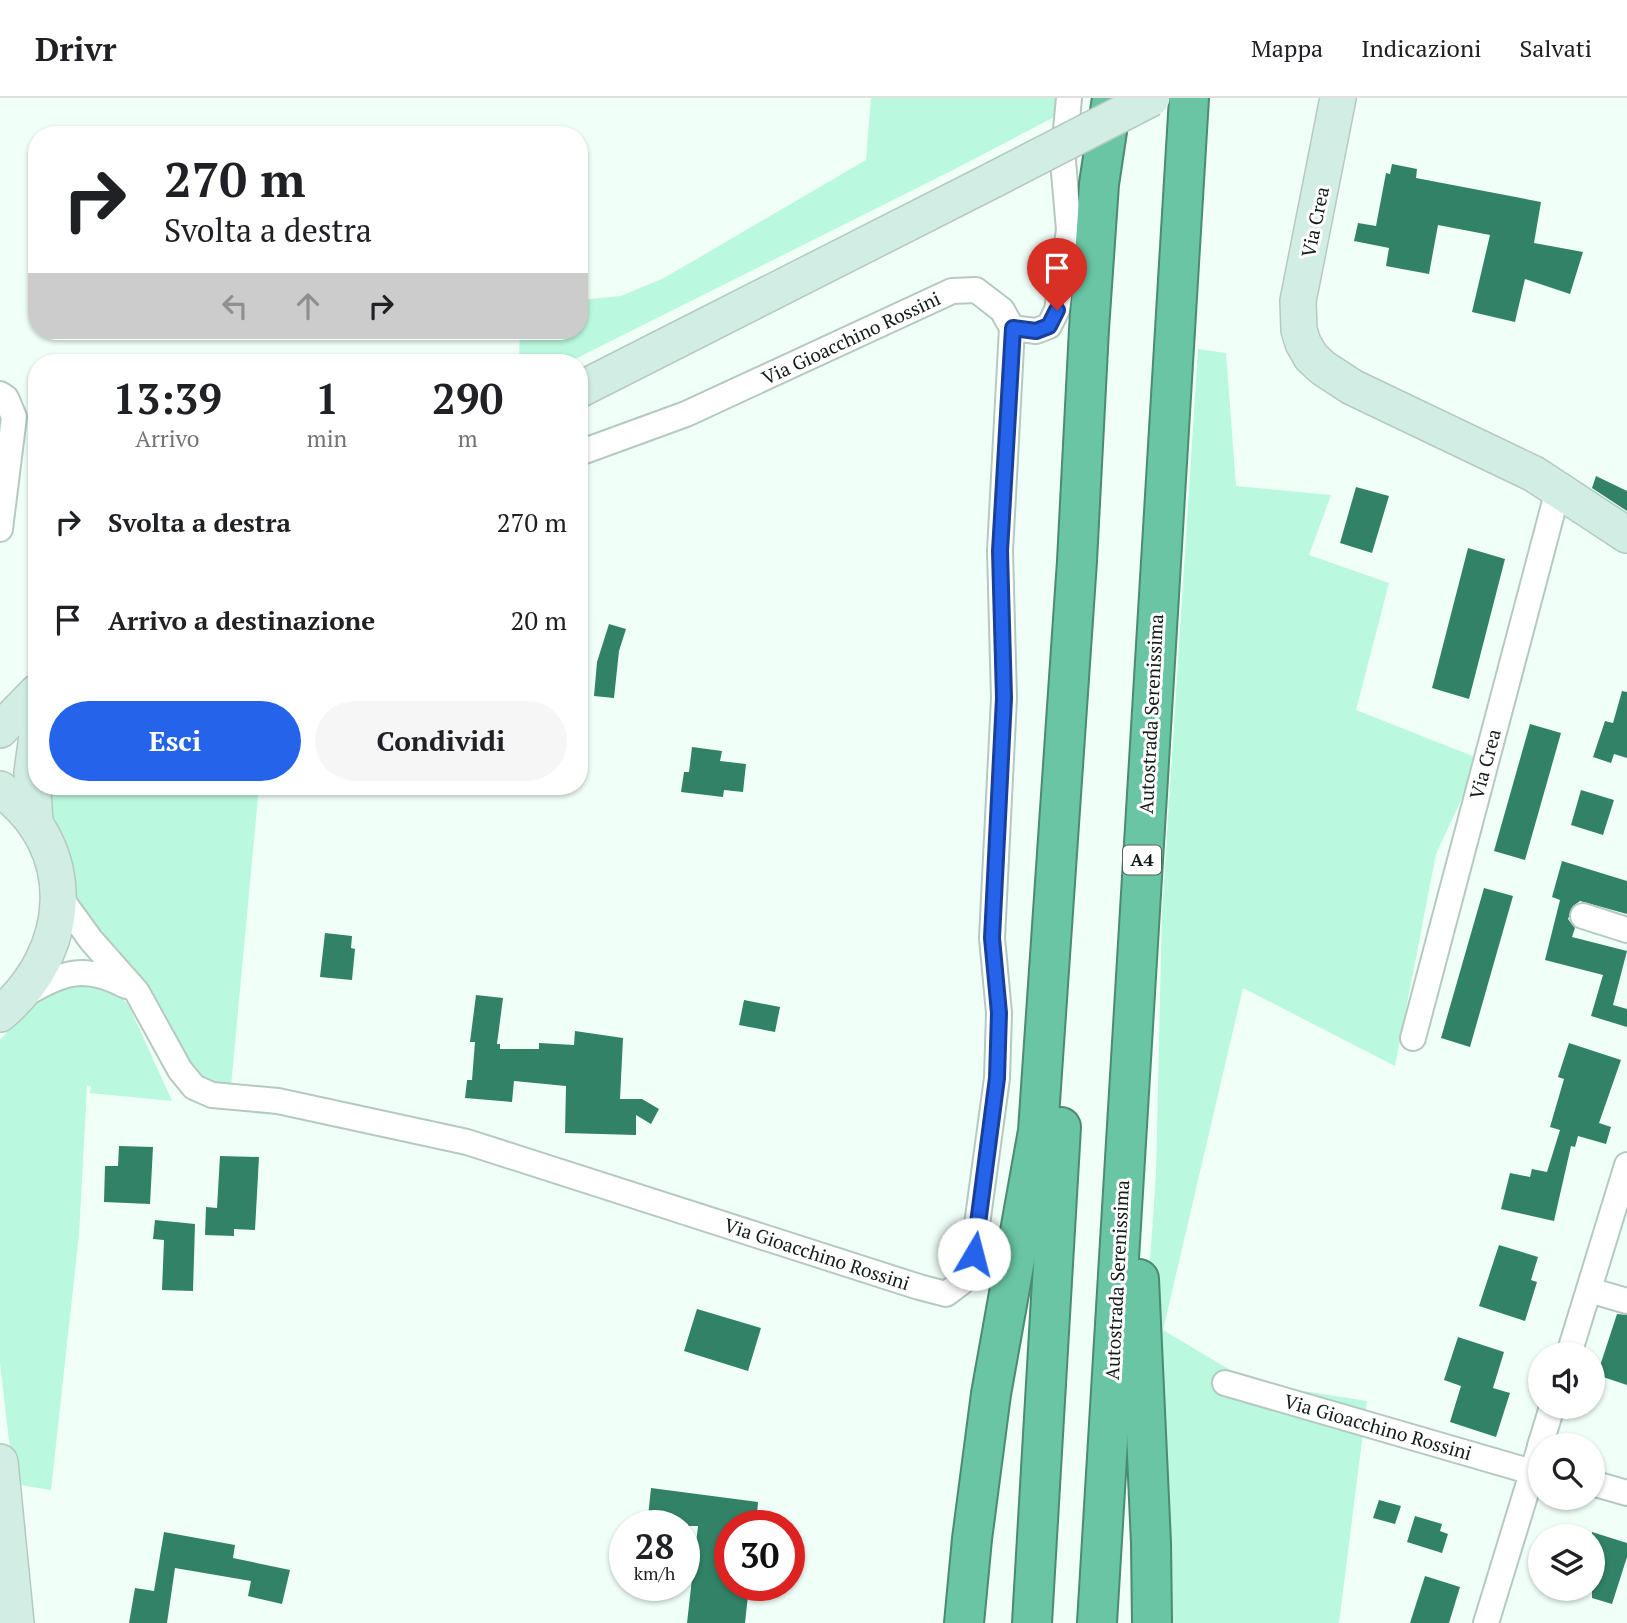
<!DOCTYPE html>
<html lang="it">
<style>
:root{--surface:#fff;--page:#f6f6f6;--text:#202124;--muted:#757577;--line:#e0e0e0;--accent:#2563eb}
body{margin:0;font-family:"PT Serif",serif;background:var(--page);color:var(--text);height:100vh;display:flex;flex-direction:column;font-size:26px;white-space:nowrap}
*{box-sizing:border-box;margin:0}
p{font-size:23px;color:var(--muted)}
.icon{flex:none;width:38px;height:38px;fill:none;stroke:currentColor;stroke-width:2;stroke-linecap:round;stroke-linejoin:round}
.map{position:relative;flex:1;overflow:hidden}
.details{position:absolute;left:28px;top:256px;width:560px;height:441px;display:flex;flex-direction:column;background:var(--surface);border-radius:28px;box-shadow:0 2px 5px #0004}
.details>*{flex:none}
.guide{position:absolute;left:28px;top:28px;width:560px;height:214px;border-radius:28px;box-shadow:0 2px 5px #0004;background:#fff;color:var(--text);overflow:hidden}
.tools{position:absolute;left:1528px;top:1244px;display:grid;gap:14px}
.tools a{display:grid;place-items:center;width:77px;height:77px;border-radius:50%;background:var(--surface);box-shadow:0 2px 5px #0004;font-size:35px}
.speed{position:absolute;left:609px;top:1412px;display:flex;gap:14px;font-size:35px;font-weight:700;text-align:center}
.speed>*{display:grid;place-content:center;width:91px;height:91px;border-radius:50%;background:var(--surface);box-shadow:0 2px 5px #0004;line-height:1}
.speed small{font-size:18px;font-weight:400}
.speed .limit{border:10px solid #d22;background:#fff;color:#111}
.pin{position:absolute;display:grid;place-items:center;width:60px;height:60px;color:#fff;margin:-72px -30px;border-radius:50% 50% 50% 0;rotate:-45deg;box-shadow:0 0 7px #0007}
.pin .icon{rotate:45deg}
.me{position:absolute;width:77px;margin:-38px;rotate:8deg;stroke-linejoin:round;filter:drop-shadow(0 0 5px #0008)}
.turn{display:flex;align-items:center;gap:24px;height:147px;padding:0 21px;font-size:32px}
.turn .icon{width:91px;height:91px;stroke-width:2.5}
.turn b{display:block;font-size:49px;line-height:60px}
.lanes{display:flex;align-items:center;height:66px;padding:0 21px;background:#0003;justify-content:center;gap:35px;direction:ltr}
.lanes .off{opacity:.35}
.eta{display:flex;justify-content:space-evenly;align-items:center;height:119px;text-align:center}
.eta b{font-size:42px;font-weight:700;line-height:49px}
.button{display:flex;gap:14px;margin-top:auto;padding:14px 21px}
.button a{flex:1;height:80px;border-radius:42px;background:var(--accent);color:#fff;font-size:28px;font-weight:700;line-height:80px;text-align:center}
.button a+a{background:var(--page);color:var(--text)}
ul{padding:0;list-style:none}
li{display:flex;align-items:center;gap:21px;height:98px;padding:0 21px}
li div{flex:1}
li b{display:block;font-size:26px}
li em{font-style:normal}
header{display:flex;align-items:center;gap:42px;box-sizing:border-box;height:98px;padding:0 35px;background:var(--surface);border-bottom:2px solid var(--line)}
header strong{font-size:33px}
nav{display:flex;gap:38px;margin-inline-start:auto;font-size:24px}
.map>svg:first-child{display:block}
.green{fill:#baf8df}
.building{fill:#318267}
.lines{fill:none;stroke-linecap:round;stroke-linejoin:round}
.street-casing{stroke:#b4cac0;stroke-width:28}
.secondary-casing{stroke:#b4cac0;stroke-width:38}
.highway-casing{stroke:#4b8a73;stroke-width:42}
.street{stroke:#fff;stroke-width:24}
.secondary{stroke:#d2eee4;stroke-width:35}
.highway{stroke:#69c5a4;stroke-width:38}
.secondary-bridge-casing{stroke:#b4cac0;stroke-width:38;stroke-linecap:butt}
.secondary-bridge{stroke:#d2eee4;stroke-width:35}
.route-casing{stroke:#184099;stroke-width:18}
.route{stroke:#2563eb;stroke-width:12}
.labels{text-anchor:middle;stroke-width:6;stroke-linejoin:round;paint-order:stroke}
.shield{fill:#fff;stroke:#5a605d;stroke-width:2}
.shield-label{font-size:18px;font-weight:bold;fill:#131c18}
.street-label{font-size:19px;fill:#131c18;stroke:#fff}
</style>
<header>
<strong>Drivr</strong>
<nav><a>Mappa</a><a>Indicazioni</a><a>Salvati</a></nav>
</header>
<div class="map">
<svg width="1627" height="1525" viewBox="0 0 1627 1525">
<rect width="100%" height="100%" fill="#f1fff9"/>
<!-- green -->
<g class="green">
<path d="M871,0H1080L1056,18L953,72L569,264H519L520,233H579V202L621,198L664,180L866,62Z"/>
<path d="M1198,251L1226,255L1236,388L1331,397L1309,457L1389,485L1356,612L1480,661L1436,756L1395,968L1243,890L1163,1232L1252,1285L1367,1303L1339,1525H1156L1150,1163L1156,1076L1162,814Z"/>
<path d="M43,688H259L231,988L207,985L193,971L76,816Z"/>
<path d="M64,882L116,893L129,908L172,1003L90,995L91,988H87L79,1136L51,1392L14,1386L0,1265V942L44,892Z"/>
</g>
<!-- building -->
<g class="building">
<path d="M1392,66L1417,71L1416,80L1541,104L1534,145L1583,154L1570,196L1525,181L1515,224L1472,214L1490,137L1438,127L1429,176L1386,168L1389,150L1354,143L1358,125L1376,128L1386,75L1390,76Z"/>
<path d="M1596,378L1627,393V413L1592,390Z"/>
<path d="M1356,389L1389,398L1372,455L1340,445Z"/>
<path d="M1468,450L1505,461L1469,601L1432,590Z"/>
<path d="M609,526L626,531L619,553L614,600L594,598L597,564Z"/>
<path d="M1622,593L1627,594V660L1614,656L1611,665L1593,659L1605,623L1613,625Z"/>
<path d="M1530,626L1561,635L1525,762L1494,753Z"/>
<path d="M692,649L722,653L720,663L746,666L743,694L724,692L723,699L681,694L684,674H689Z"/>
<path d="M1581,692L1614,702L1603,737L1571,727Z"/>
<path d="M1562,763L1627,783V816L1580,803L1573,808L1568,821L1575,830L1572,839L1627,853L1613,907L1627,911V929L1591,918L1603,877L1545,862L1560,802L1552,799Z"/>
<path d="M1484,790L1513,798L1470,949L1441,940Z"/>
<path d="M325,835L352,838L351,850L355,851L352,882L320,879Z"/>
<path d="M476,897L503,900L497,946H500V951H539V945L574,947L575,933L623,940L620,1001H642L659,1011L651,1026L636,1017V1037L565,1035L566,988L514,983L512,1004L465,1000L467,982H472L475,944H470Z"/>
<path d="M744,902L780,909L775,934L739,927Z"/>
<path d="M1569,945L1621,962L1599,1025L1611,1029L1606,1046L1578,1038L1575,1049L1571,1048L1554,1123L1501,1111L1510,1075L1530,1079L1532,1071L1547,1074L1560,1032L1550,1029L1564,981L1558,979Z"/>
<path d="M119,1048L153,1049L150,1106L104,1104L105,1068H118Z"/>
<path d="M220,1058L259,1059L255,1132L234,1131V1138L205,1137L206,1109L217,1110Z"/>
<path d="M155,1122L195,1126L193,1193L162,1192L164,1142L153,1141Z"/>
<path d="M1499,1147L1538,1159L1531,1182L1537,1184L1525,1223L1479,1208Z"/>
<path d="M697,1211L761,1230L748,1273L684,1253Z"/>
<path d="M1617,1216L1627,1217V1287L1597,1277Z"/>
<path d="M1458,1239L1504,1254L1493,1290L1510,1295L1496,1339L1450,1324L1461,1288L1444,1282Z"/>
<path d="M651,1390L758,1404L756,1428H730V1488H749L745,1525H687L698,1428H647Z"/>
<path d="M1379,1402L1401,1408L1395,1426L1373,1420Z"/>
<path d="M1415,1418L1442,1426L1440,1433L1448,1436L1442,1455L1407,1444Z"/>
<path d="M164,1434L235,1447L233,1460L290,1472L282,1506L248,1498L251,1483L175,1470L167,1525H129L135,1490L154,1493Z"/>
<path d="M1592,1434L1627,1445V1459L1612,1506L1592,1500Z"/>
<path d="M1425,1478L1460,1489L1449,1525H1410Z"/>
</g>
<g class="lines">
<defs>
<g id="street">
<path d="M1012,230L1036,233L1049,228L1057,212L1069,132L1063,63L1069,0"/>
<path d="M0,296L6,300L14,319L0,431"/>
<path d="M59,798L91,842L137,894L180,972L194,989L212,997L278,1003L467,1044L919,1189L946,1196L962,1184L973,1156L997,980L999,915L992,840L1004,600L1000,453L1012,230L1002,212L976,192L952,193L686,316L579,355"/>
<path d="M1583,818L1627,832"/>
<path d="M24,897C62,874 85,866 126,888"/>
<path d="M1413,940L1558,392"/>
<path d="M1589,1192L1627,1203"/>
<path d="M1569,1256L1627,1067"/>
<path d="M1225,1285L1532,1374"/>
<path d="M1540,1348L1552,1309"/>
<path d="M1592,1385L1627,1395"/>
<path d="M1486,1525L1540,1349"/>
</g>
<g id="secondary">
<path d="M1338,0L1298,203L1299,232L1303,245L1311,259L1323,270L1352,289L1534,376L1627,437"/>
<path d="M579,292L995,81"/>
<path d="M0,632L37,594"/>
<path d="M0,691C82,750 73,855 0,916"/>
<path d="M35,725L32,674L37,638"/>
<path d="M0,1364L16,1525"/>
</g>
<g id="highway">
<path d="M1139,1181L1151,1445L1152,1525"/>
<path d="M964,1525L972,1441L991,1296L1038,1033L1077,463L1089,231L1099,86L1112,0"/>
<path d="M1032,1525L1061,1029"/>
<path d="M1097,1525L1189,0"/>
</g>
</defs>
<!-- street casing -->
<use href="#street" class="street-casing"/>
<!-- secondary casing -->
<use href="#secondary" class="secondary-casing"/>
<!-- highway casing -->
<use href="#highway" class="highway-casing"/>
<!-- street -->
<use href="#street" class="street"/>
<!-- secondary -->
<use href="#secondary" class="secondary"/>
<!-- highway -->
<use href="#highway" class="highway"/>
<defs>
<path id="secondary-bridge" d="M995,81L1152,0"/>
</defs>
<!-- secondary-bridge casing -->
<use href="#secondary-bridge" class="secondary-bridge-casing"/>
<!-- secondary-bridge -->
<use href="#secondary-bridge" class="secondary-bridge"/>
</g>
<g class="lines">
<defs>
<path id="route" d="M974,1156L997,980L999,915L992,840L1004,600L1000,453L1013,230L1036,233L1049,228L1057,212"/>
</defs>
<!-- route casing -->
<use href="#route" class="route-casing"/>
<!-- route -->
<use href="#route" class="route"/>
</g>
<g class="labels">
<!-- shield labels -->
<rect class="shield" x="1123" y="747.5" width="38" height="29" rx="5"/>
<g class="shield-label">
<text x="1142" y="768">A4</text>
</g>
<!-- street labels -->
<g class="street-label">
<text transform="translate(1315 124) rotate(-78)" y="7">Via Crea</text>
<text transform="translate(851 240) rotate(-25)" y="7">Via Gioacchino Rossini</text>
<text transform="translate(1151 616) rotate(-87)" y="7">Autostrada Serenissima</text>
<text transform="translate(1485 666) rotate(-75)" y="7">Via Crea</text>
<text transform="translate(817 1156) rotate(18)" y="7">Via Gioacchino Rossini</text>
<text transform="translate(1117 1182) rotate(-87)" y="7">Autostrada Serenissima</text>
<text transform="translate(1378 1329) rotate(16)" y="7">Via Gioacchino Rossini</text>
</g>
</g>
</svg>
<div class="tools">
<a><svg class="icon" aria-label="sound" viewBox="0 0 24 24"><path d="M4 9h4l5-4v14l-5-4H4zM17 9q2 3 0 6"/></svg></a>
<a><svg class="icon" aria-label="search" viewBox="0 0 24 24"><circle cx="10" cy="10" r="6"/><path d="M15 15l6 6"/></svg></a>
<a><svg class="icon" aria-label="layers" viewBox="0 0 24 24"><path d="M12 4l9 5-9 5-9-5zM3 14l9 5 9-5"/></svg></a>
</div>
<div class="speed"><div>28<small>km/h</small></div><div class="limit">30</div></div>
<div class="pin" style="left:1057px;top:212px;background:#d93025"><svg class="icon" aria-label="arrive" viewBox="0 0 24 24"><path d="M6 21V4h12l-3 4 3 4H6"/></svg></div>
<svg class="me" style="left:974px;top:1156px" viewBox="-20 -20 40 40"><circle r="19" fill="#fff"/><path d="M0-13L10 11 0 6-10 11z" fill="#2563eb"/></svg>
<div class="guide">
<div class="turn"><svg class="icon" aria-label="right" viewBox="0 0 24 24"><path d="M7 20v-9h11M14 6l5 5-5 5"/></svg><div><b>270 m</b>Svolta a destra</div></div>
<div class="lanes"><svg class="icon off" aria-label="left" viewBox="0 0 24 24"><path d="M17 20v-9H6M10 6l-5 5 5 5"/></svg><svg class="icon off" aria-label="ahead" viewBox="0 0 24 24"><path d="M12 20V5M6 11l6-6 6 6"/></svg><svg class="icon" aria-label="right" viewBox="0 0 24 24"><path d="M7 20v-9h11M14 6l5 5-5 5"/></svg></div>
</div>
<section class="details">
<div class="eta">
<div><b>13:39</b><p>Arrivo</p></div>
<div><b>1</b><p>min</p></div>
<div><b>290</b><p>m</p></div>
</div>
<ul>
<li><svg class="icon" aria-label="right" viewBox="0 0 24 24"><path d="M7 20v-9h11M14 6l5 5-5 5"/></svg><div><b>Svolta a destra</b></div><em>270 m</em></li>
<li><svg class="icon" aria-label="arrive" viewBox="0 0 24 24"><path d="M6 21V4h12l-3 4 3 4H6"/></svg><div><b>Arrivo a destinazione</b></div><em>20 m</em></li>
</ul>
<div class="button"><a>Esci</a><a>Condividi</a></div>
</section>
</div>
